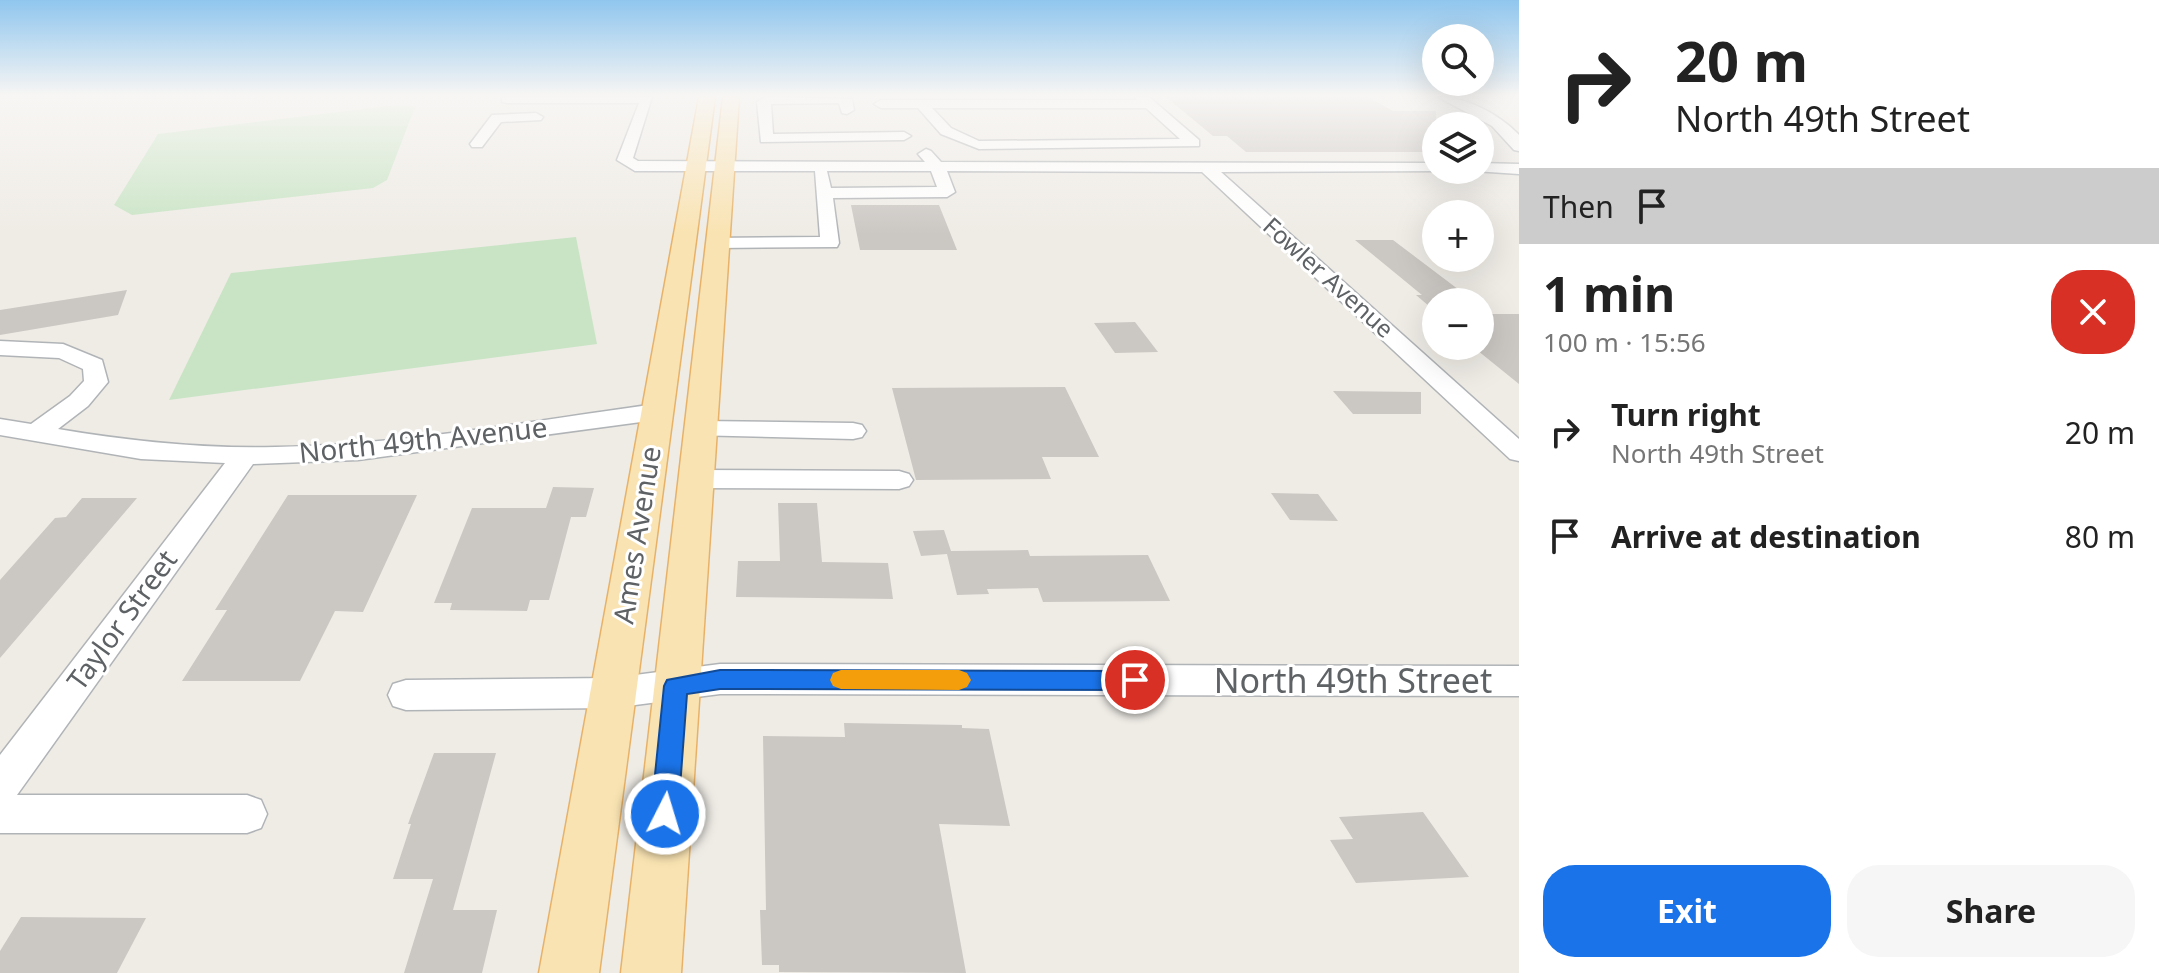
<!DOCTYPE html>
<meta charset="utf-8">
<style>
:root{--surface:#fff;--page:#f6f6f6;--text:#222;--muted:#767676;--accent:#1a73e8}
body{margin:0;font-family:"Noto Sans",sans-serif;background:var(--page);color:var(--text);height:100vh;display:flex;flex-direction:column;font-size:30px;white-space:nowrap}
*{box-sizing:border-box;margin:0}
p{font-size:26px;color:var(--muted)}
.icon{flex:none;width:44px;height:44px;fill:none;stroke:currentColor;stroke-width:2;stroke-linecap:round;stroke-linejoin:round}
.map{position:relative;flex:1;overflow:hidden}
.side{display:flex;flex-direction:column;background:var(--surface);width:640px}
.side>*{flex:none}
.hud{background:#fff;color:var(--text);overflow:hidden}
.fabs{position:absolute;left:1422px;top:24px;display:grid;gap:16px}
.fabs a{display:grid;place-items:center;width:72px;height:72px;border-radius:50%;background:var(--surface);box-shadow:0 8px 32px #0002;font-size:40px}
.pin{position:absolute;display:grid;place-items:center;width:68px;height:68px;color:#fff;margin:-34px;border:4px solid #fff;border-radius:50%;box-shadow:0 2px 8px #0007}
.me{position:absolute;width:88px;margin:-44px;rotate:5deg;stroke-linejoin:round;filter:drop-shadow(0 0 6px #0008)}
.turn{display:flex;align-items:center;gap:28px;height:168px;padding:0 24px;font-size:36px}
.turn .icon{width:104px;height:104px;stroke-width:2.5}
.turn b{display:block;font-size:56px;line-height:68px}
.then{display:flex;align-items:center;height:76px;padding:0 24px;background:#0003;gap:16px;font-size:30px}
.round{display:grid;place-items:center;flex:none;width:84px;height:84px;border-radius:32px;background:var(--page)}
.headline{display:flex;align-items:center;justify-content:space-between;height:136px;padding:0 24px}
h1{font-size:48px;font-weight:700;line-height:60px}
.primary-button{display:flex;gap:16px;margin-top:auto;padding:16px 24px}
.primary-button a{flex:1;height:92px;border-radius:32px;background:var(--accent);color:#fff;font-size:32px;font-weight:700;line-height:92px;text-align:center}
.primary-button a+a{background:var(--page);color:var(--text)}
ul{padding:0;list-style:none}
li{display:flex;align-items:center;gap:24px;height:104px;padding:0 24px}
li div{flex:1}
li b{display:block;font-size:30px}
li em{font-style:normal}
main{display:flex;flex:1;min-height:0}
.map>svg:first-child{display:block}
.green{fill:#c9e4c5}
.building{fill:#cbc7c3}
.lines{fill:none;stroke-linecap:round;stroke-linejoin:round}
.minor-casing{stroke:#b1b4b7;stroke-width:3}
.major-casing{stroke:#e7b268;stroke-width:3}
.minor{fill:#fff;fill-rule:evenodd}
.major{fill:#f9e3b2;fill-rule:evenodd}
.route{fill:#1a73e8;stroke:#114b97;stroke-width:2}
.slow{fill:#f59e0b}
.labels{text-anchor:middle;stroke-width:6;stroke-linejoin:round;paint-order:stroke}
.far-street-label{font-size:24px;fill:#5e6265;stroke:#fff}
.street-label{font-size:28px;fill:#5e6265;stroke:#fff}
.near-street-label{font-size:34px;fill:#5e6265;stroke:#fff}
</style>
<main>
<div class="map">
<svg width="1519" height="973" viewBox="0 0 1519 973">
<rect width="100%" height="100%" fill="#efece6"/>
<!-- green -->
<g class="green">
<path d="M397,105L415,107L387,180L373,188L132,215L114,205L158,134Z"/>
<path d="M576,237L597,344L169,400L231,273Z"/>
</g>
<!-- building -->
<g class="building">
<path d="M1166,97H1368L1393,111H1436V152H1246L1227,136H1213Z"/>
<path d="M851,205H939L957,250H860Z"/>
<path d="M1355,240H1393L1475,302H1436V312L1416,295H1422Z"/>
<path d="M127,290L118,315L0,335V310Z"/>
<path d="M1480,306L1490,314H1519V384L1472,346H1480Z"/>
<path d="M1135,322L1158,352L1115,353L1094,323Z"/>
<path d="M1065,387L1099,457H1042L1051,479L916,480L892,388Z"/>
<path d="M1333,391L1421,392V414H1353Z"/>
<path d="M553,487L594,488L586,517H571L549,600H530L527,611L450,610L452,603H434L472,508H546Z"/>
<path d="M1271,493L1318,494L1338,521L1290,520Z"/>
<path d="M288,495H417L363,612L335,611L300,681H182L227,610H215Z"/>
<path d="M82,498H137L0,658V580L55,518L66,517Z"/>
<path d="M778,503H817L822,562L888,563L893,599L736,597L738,561H780Z"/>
<path d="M944,530L951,551L1028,550L1030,556L1148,555L1170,601L1043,602L1038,588L987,589L989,594L957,595L947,554L921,556L913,531Z"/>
<path d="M844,723L962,725V728L989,729L1010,826L939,824L966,973L779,972V965H762L760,910H766L763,736L845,737Z"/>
<path d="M434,753H496L453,910H497L482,973H404L433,879H393L411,824H408Z"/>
<path d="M1423,812L1469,877L1356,883L1330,840L1353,839L1339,817Z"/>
<path d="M21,917L146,918L117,973H0V951Z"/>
</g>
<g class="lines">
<defs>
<g id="minor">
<path d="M502,97H652L633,158L638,161L925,162L918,154L926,149L931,151L941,162L1436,163V170L1442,171L1221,172L1519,439V461L1510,459L1202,172L947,171L955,192L947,197L833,198L839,243L837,247L716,248L707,242L709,238L820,237L815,171H635L617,160L639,103H507L502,102ZM827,171H931L937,187L831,188Z"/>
<path d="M765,97L852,99L854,110L847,114L842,113L839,103L771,104L773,134L904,132L911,136L904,140L761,142L757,102Z"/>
<path d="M1135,97H1149L1199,140V146L979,149L941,134L918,108H881L874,104L881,100H1137ZM932,108H1146L1180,139L979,141L951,128Z"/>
<path d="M1438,97C1467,97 1499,114 1519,135V151L1514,150L1492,126Z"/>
<path d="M536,113L543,117L541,120L501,122L482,147H472L470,144L492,115Z"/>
<path d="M1480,163L1519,164V174L1474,171L1480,170Z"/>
<path d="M0,341L63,344L102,360L108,382L88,406L58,429C130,441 202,449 276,447C403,445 530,421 656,404L665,407L669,412L665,417L656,420L358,460L253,464L17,795H247L261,800L267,814L261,828L247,833H0V755L225,463L141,459L0,435V419L31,424L70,396L84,381L83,369L59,358L0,355Z"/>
<path d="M700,421L853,423L862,425L866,431L862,437L853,439L691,435L687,429L691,423Z"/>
<path d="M695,470L899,471L909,474L913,480L909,486L899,489L695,488L685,485L681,479L685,473Z"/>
<path d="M720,664L1519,666V696L720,694L612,708L406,710L393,706L388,695L393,684L406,680L612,678Z"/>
</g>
<g id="major">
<path d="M699,97H715L599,973H539Z"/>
<path d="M723,97H739L681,973H621Z"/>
</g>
</defs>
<!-- minor casing -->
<use href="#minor" class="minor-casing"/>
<!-- major casing -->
<use href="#major" class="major-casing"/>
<!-- minor -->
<use href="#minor" class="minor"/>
<!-- major -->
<use href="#major" class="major"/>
</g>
<!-- sky -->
<linearGradient id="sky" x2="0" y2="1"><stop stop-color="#90c6ee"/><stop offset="0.41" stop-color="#f8f6f4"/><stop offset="1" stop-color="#f8f6f4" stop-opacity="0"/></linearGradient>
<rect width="1519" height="234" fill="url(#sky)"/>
<!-- route -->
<path class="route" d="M720,670L1135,671L1143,674L1147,680L1143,687L1135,690L720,689L687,694L678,814L674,823L665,826L655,823L651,814L664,686L667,680Z"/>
<!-- slow -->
<path class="slow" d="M841,670H959L967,673L971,680L967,687L959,690L841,689L833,686L830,680L833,673Z"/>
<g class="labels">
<!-- far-street labels -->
<g class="far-street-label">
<text transform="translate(1328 278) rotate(42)" y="8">Fowler Avenue</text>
</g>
<!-- street labels -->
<g class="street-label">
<text transform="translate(423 440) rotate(-6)" y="10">North 49th Avenue</text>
<text transform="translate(637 535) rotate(-81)" y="10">Ames Avenue</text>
<text transform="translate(122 620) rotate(-54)" y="10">Taylor Street</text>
</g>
<!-- near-street labels -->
<g class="near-street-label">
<text x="1353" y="693">North 49th Street</text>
</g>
</g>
</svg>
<div class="fabs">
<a><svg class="icon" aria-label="search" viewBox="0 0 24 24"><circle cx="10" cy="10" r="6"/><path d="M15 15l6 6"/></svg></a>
<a><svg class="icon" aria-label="layers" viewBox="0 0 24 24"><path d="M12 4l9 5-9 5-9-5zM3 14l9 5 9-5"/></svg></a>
<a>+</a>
<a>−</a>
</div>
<div class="pin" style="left:1135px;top:680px;background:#d93025"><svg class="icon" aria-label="arrive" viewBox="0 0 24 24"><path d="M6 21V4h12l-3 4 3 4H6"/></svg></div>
<svg class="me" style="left:665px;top:814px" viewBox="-20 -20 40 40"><circle r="17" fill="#1a73e8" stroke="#fff" stroke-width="3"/><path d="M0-11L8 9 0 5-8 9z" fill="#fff"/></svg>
</div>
<section class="side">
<div class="hud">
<div class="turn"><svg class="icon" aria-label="right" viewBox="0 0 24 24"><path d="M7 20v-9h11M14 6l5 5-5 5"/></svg><div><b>20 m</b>North 49th Street</div></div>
<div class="then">Then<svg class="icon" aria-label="arrive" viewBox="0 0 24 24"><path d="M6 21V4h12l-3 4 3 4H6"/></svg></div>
</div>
<div class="headline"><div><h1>1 min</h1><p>100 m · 15:56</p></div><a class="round" style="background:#d93025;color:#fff"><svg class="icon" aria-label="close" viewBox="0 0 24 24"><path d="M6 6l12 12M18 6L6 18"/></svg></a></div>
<ul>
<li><svg class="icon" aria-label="right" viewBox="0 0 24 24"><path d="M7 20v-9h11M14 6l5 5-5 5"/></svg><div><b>Turn right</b><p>North 49th Street</p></div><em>20 m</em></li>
<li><svg class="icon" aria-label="arrive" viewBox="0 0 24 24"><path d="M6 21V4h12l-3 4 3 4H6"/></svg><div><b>Arrive at destination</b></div><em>80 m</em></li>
</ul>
<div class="primary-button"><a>Exit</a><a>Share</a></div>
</section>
</main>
